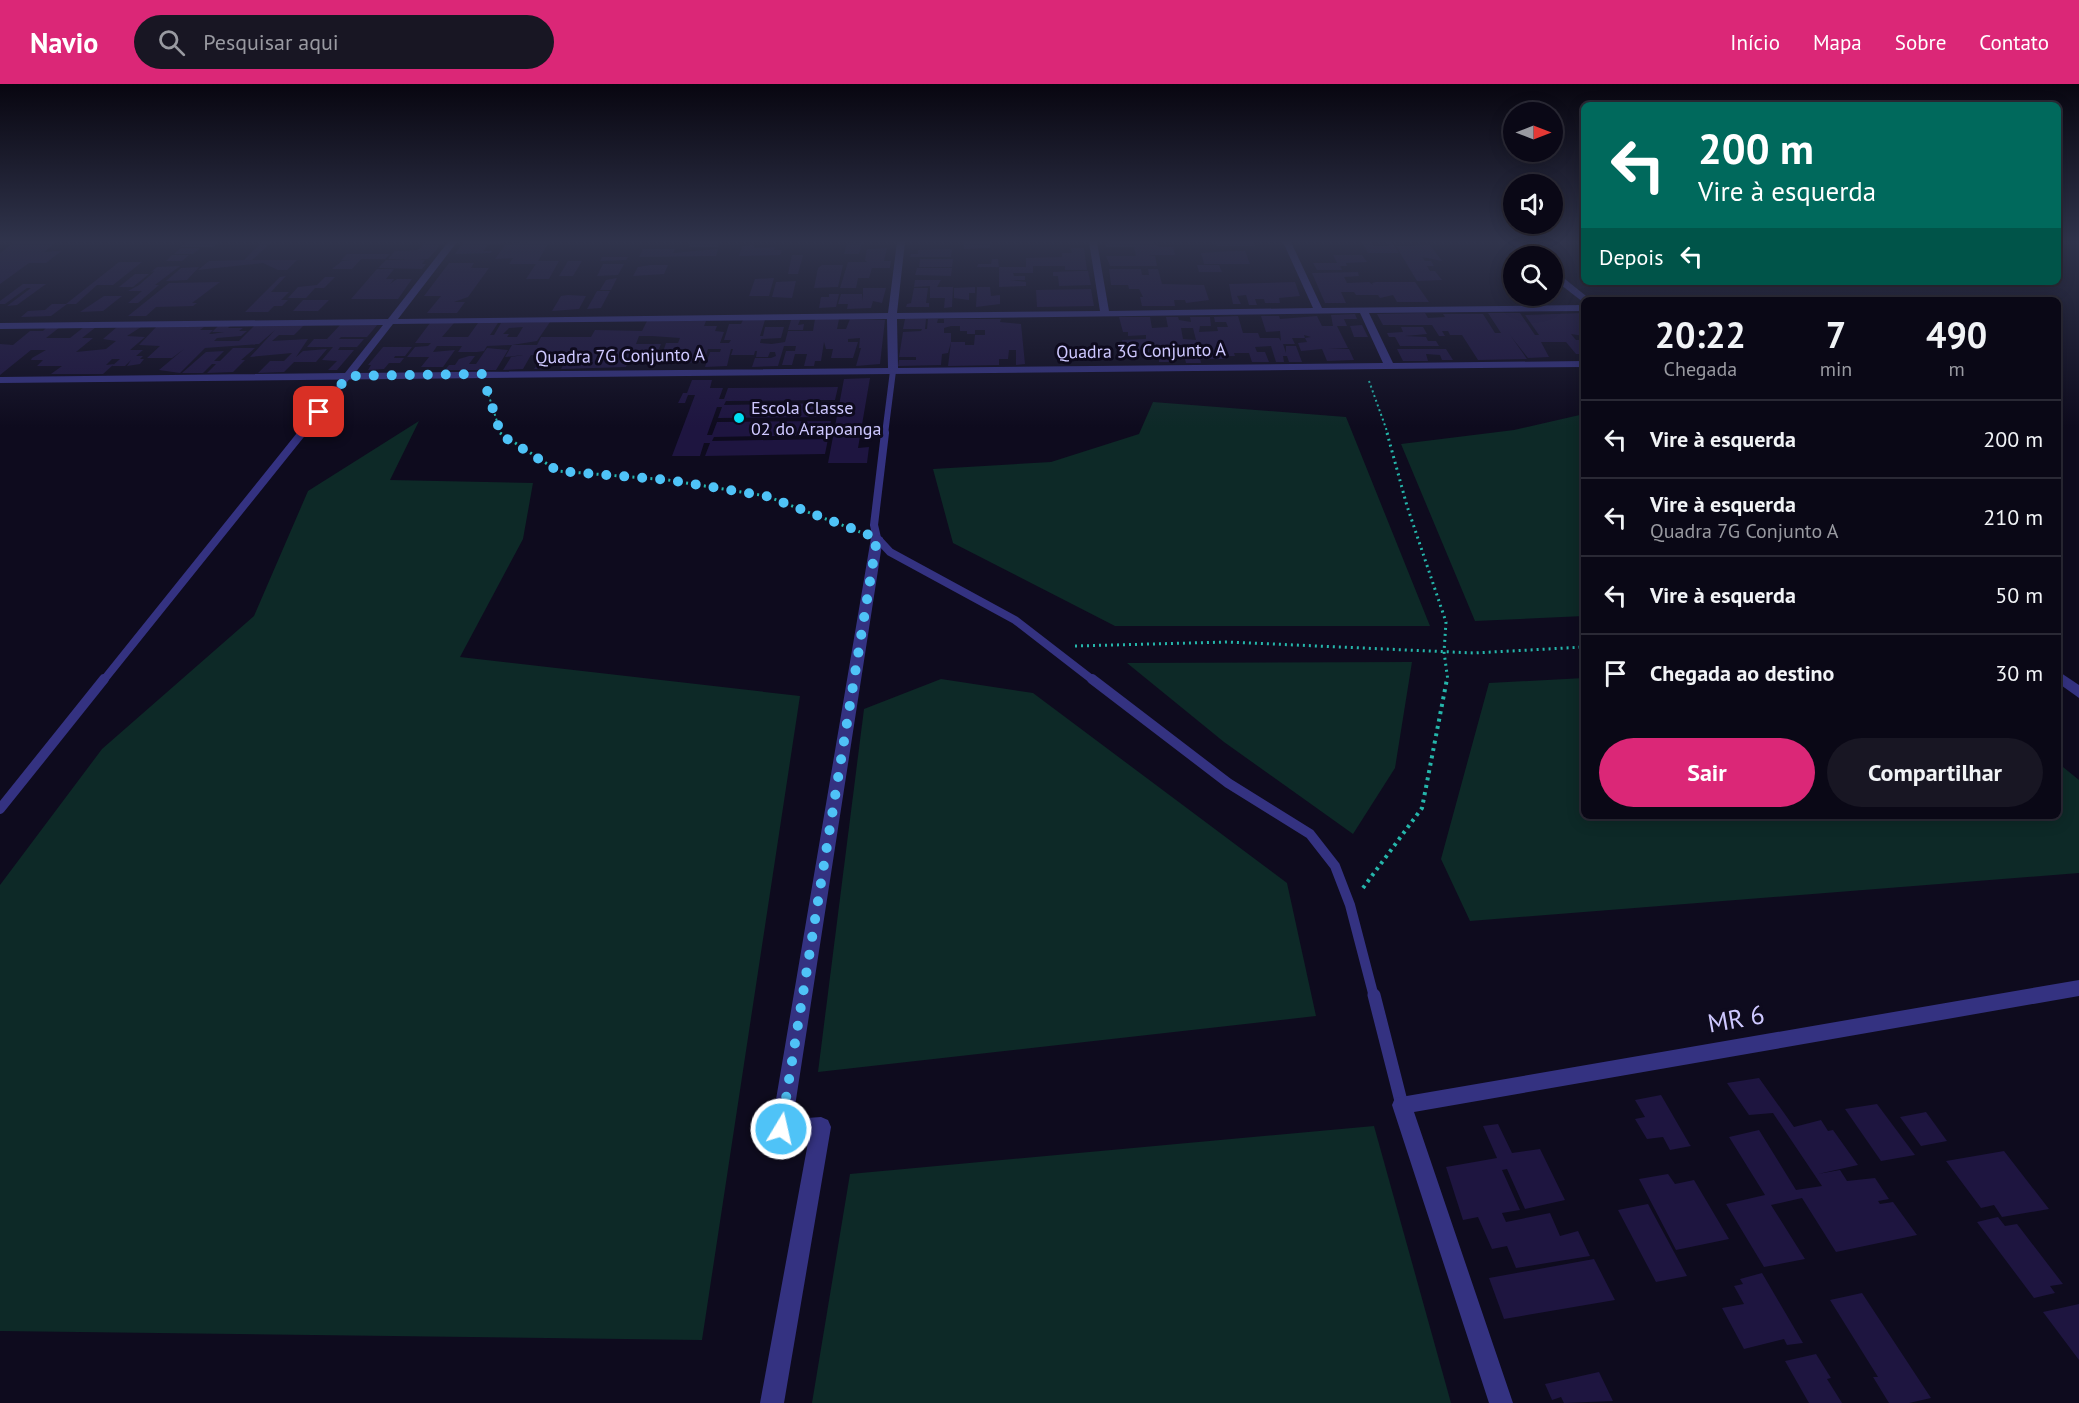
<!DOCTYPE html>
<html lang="pt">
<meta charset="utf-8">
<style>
:root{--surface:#0a0816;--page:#181623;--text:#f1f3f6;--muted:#999aa1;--line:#2a2935;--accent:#db2777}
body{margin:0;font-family:"PT Sans",sans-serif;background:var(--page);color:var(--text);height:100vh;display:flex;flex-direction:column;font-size:22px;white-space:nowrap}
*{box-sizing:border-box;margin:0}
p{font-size:20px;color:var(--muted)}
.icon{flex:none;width:33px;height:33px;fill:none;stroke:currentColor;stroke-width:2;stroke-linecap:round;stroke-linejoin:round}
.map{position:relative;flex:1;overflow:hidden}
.panel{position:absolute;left:1581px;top:213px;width:480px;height:522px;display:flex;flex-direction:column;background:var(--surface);border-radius:9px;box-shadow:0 3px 15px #0003,0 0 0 2px var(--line)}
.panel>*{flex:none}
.top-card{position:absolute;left:1581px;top:18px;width:480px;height:183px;border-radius:9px;box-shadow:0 3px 15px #0003,0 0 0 2px var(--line);background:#00695c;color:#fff;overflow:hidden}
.needle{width:39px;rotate:90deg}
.buttons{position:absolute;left:1503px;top:18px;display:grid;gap:12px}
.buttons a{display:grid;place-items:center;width:60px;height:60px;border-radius:50%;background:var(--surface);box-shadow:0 3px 15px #0003,0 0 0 2px var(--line);font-size:30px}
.pin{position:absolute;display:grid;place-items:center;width:51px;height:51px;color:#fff;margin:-26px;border-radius:12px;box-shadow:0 3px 9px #0006}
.me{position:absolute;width:66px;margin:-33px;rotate:9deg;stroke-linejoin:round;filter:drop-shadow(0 0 4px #0008)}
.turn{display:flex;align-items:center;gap:21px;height:126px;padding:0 18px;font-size:27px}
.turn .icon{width:78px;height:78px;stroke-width:2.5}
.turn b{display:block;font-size:42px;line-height:51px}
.then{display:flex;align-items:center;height:57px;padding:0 18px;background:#0003;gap:12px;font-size:22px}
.eta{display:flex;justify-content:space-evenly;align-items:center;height:102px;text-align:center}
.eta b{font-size:36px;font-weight:700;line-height:42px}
.primary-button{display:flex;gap:12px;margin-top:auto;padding:12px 18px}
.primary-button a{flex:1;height:69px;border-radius:36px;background:var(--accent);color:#fff;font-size:24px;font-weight:700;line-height:69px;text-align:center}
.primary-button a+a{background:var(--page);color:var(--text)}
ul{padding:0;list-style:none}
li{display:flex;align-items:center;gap:18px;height:78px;padding:0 18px;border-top:2px solid var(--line)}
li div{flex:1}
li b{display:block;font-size:22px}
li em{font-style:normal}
header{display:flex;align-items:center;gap:36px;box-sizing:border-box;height:84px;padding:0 30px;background:var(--accent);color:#fff}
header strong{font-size:28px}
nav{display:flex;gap:33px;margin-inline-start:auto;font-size:21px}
.search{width:420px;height:54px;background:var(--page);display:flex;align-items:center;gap:15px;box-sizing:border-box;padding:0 21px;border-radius:33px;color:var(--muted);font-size:22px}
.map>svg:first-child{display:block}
.green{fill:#0d2927}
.building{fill:#1e1540;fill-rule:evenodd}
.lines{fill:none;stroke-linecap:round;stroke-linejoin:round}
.path-far2{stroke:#25b6ab;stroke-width:2;stroke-dasharray:2 3;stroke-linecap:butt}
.path-far1{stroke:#25b6ab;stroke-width:3;stroke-dasharray:2 4;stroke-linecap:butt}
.path{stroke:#25b6ab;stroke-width:4;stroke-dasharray:3 4.5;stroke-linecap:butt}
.lane-far3{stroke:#343281;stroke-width:6}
.lane-far2{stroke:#343281;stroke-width:8}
.lane-far1{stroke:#343281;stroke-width:10}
.lane{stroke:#343281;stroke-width:13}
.street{fill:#343281;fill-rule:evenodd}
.route{stroke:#4fc3f7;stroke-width:10;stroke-dasharray:0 18}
.poi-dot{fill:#00def3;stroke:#0e0b1e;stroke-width:2}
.labels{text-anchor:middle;stroke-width:6;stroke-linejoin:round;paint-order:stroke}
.far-street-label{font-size:18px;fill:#cec8ff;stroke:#0e0b1e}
.far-poi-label{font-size:18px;fill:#cec8ff;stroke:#0e0b1e;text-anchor:start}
.near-street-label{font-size:26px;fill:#cec8ff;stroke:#0e0b1e}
</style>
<header>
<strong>Navio</strong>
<div class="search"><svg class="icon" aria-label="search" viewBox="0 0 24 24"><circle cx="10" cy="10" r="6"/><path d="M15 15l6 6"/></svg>Pesquisar aqui</div>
<nav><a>Início</a><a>Mapa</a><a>Sobre</a><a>Contato</a></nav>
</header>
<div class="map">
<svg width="2079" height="1319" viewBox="0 0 2079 1319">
<rect width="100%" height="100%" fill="#0e0b1e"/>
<!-- green -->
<g class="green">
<path d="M1153,318L1346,333L1430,542H1115L953,459L933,385L1051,378L1139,350Z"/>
<path d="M1584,330V532L1475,537L1401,360L1514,346Z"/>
<path d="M419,337L390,396L533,399L523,455L460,573L800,612L702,1256L0,1247V801L102,665L254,532L308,407Z"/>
<path d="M1412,578L1395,684L1353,750L1224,658L1127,579Z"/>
<path d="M1584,594V732H2058V679L2079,696V789L1470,837L1441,775L1489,599Z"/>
<path d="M941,595L1033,609L1287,799L1316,932L818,988L864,625Z"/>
<path d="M1374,1042L1451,1319H812L850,1090Z"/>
</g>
<!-- building -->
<g class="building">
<path d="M15,158H57L44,168L61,167L46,179H29L0,200V169Z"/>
<path d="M186,158H219L213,163H180Z"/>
<path d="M262,158H272L252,176H297L287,186H278L263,179L198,186L209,177L244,176Z"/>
<path d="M425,158H443L428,175L416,176H425L422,180H426L422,185L378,184L386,176H413L388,175L395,167L418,166Z"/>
<path d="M464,158H507L488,161L483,167H492L491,169L455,170Z"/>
<path d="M528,158H549L538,177H559L549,195H526L536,180H509L513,174L495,175L505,161Z"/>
<path d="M691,158H719L718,163H689Z"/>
<path d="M964,158H990V164L964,165Z"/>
<path d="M1113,158H1153L1160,163H1173L1175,171H1148L1155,172L1157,182H1110L1106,172H1136L1134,163H1106V160Z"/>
<path d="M1215,158H1253L1255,162H1216Z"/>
<path d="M1362,158H1371L1374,162H1389L1387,158H1392L1399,169H1368Z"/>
<path d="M847,159H862L859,170H844Z"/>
<path d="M754,161V164L775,163L774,166H782L780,171L739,172L742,162Z"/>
<path d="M1430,161L1442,177L1422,173L1425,177H1431L1434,182H1427L1430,187H1435L1442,196L1417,197L1396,162Z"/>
<path d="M181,164H200L193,170H174Z"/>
<path d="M887,164L884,177H891L890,184H872L869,194H858L856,204H840L848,178H867L865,176L867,165Z"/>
<path d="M1071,164H1084L1087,186H1065V182H1033V189H1013L1014,192H1025V196H1010L1026,198V202L999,203V183H1026V174L1062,173V169H1072Z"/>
<path d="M643,165H675L673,169L718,165L716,172L639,173Z"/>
<path d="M952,165L951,173H910L911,170H918V166Z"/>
<path d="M1233,167H1245L1250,180H1204L1201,169Z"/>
<path d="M347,170H390L385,175H361L352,185H332L342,177L351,176H341Z"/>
<path d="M172,171H189L182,177H166Z"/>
<path d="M792,171H803L798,190H788Z"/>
<path d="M1333,171H1362L1367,178L1346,179L1347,182H1340L1342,186H1317L1313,179H1337Z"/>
<path d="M602,173H628L626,176L600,177Z"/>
<path d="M920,175H953L952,183H919Z"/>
<path d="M992,175H998L999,183H977L978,180H991Z"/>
<path d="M568,177H582L573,192H559Z"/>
<path d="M119,178H142L113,201H97L76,220H66Z"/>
<path d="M449,179H474L471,184H489L468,213L454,218H465L457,229H427L441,212H424Z"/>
<path d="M603,180H624L618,191L597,192Z"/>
<path d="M650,181H668L664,190L633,192L638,183Z"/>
<path d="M822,181H843L838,203L814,204L818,184Z"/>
<path d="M1197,181H1219L1222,188H1199Z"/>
<path d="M180,182L155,201H159L138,219H128L142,207H128L139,201L155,187L151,188L157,183Z"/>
<path d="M199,183L187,196L166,197L181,184Z"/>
<path d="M917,184H952L951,192L915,191Z"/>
<path d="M377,185H394L386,195H394L390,200L397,195H412L398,215H351Z"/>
<path d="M1109,185H1141L1142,191H1149L1148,185H1158L1162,200L1204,201L1209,216L1186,219L1185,216H1174L1175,222H1142L1140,213H1143L1139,205H1129L1128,201H1111Z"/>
<path d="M1080,187H1088L1091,201L1059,202L1058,192H1053V188Z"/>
<path d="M1358,188L1359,192L1344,193L1347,199L1369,198L1373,201L1372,199L1376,198H1415L1429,218H1397L1393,211L1380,214L1378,211H1356L1354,208H1341L1346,219H1325L1312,189Z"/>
<path d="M135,190H149L133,203H119Z"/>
<path d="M286,192L271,208H289L281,216H288L282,222H274L268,228H245L280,193Z"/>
<path d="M325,193H335L324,204H315L306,214H288L298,203L317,201Z"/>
<path d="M617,194L611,206H600L606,196Z"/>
<path d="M774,194L769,212H749L755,195Z"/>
<path d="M915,196H941L937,203H953L952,223L944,224L945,214H930V202L914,203Z"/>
<path d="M796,197L792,214L772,213L776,198Z"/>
<path d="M220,198L192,219H197L193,222L156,223L146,232H128L169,199Z"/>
<path d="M1295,198L1300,212L1279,214L1280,219H1265L1264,215H1255L1257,221H1249L1246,211L1237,212L1241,220H1233L1229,200Z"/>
<path d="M23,200H46L17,221L7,222L31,204H27L5,220H0V217Z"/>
<path d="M975,203V209H969V216L954,214V204Z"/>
<path d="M977,203H990L991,212L1000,211V220L976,223Z"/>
<path d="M863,204H886L882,219L873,217L871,224L847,225L848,220H838L841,210H862L863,217Z"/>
<path d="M914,204H928L926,219H929V223H906L907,220L911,219Z"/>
<path d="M1091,205L1094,222L1037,223L1036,206Z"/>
<path d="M597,207H610L601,224L587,225Z"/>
<path d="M829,210H839L836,223L819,224L821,213H829Z"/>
<path d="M104,212H122L103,227L80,228Z"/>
<path d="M561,212L568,211L586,212L579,225L552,227Z"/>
<path d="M303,216H329L318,227H293Z"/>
<path d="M52,220H67L51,232L21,233L28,227L45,226Z"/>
<path d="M1425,229L1428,234L1445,233L1443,230H1483L1495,249H1501L1488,229H1520L1535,251H1539L1525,231L1584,229V252L1571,250L1576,256H1584V270H1576L1566,258H1541L1549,273L1528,274L1510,251L1527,275L1478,276L1462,251H1450L1448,247H1442L1445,252H1439L1432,241H1383L1377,230Z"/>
<path d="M1355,230L1357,235H1344L1347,242H1337L1348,264H1328L1349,265L1354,276L1327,277L1322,265L1301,267L1298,259L1307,258L1305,254L1311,253L1304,251L1305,254H1292L1295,260H1283L1286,269V262H1296L1302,278H1289L1287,272H1283L1284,278H1276L1271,262L1255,263L1257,268H1265L1269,278H1252L1249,269H1234L1235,272H1225L1226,275H1203L1196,256L1201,279H1186L1183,267H1174L1176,278H1159V274H1153L1151,263H1148L1149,268L1124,269L1122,256L1146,255V251L1128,252V248H1123L1119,233H1150L1152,244L1168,243L1166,233H1178L1179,236L1191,238L1190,233H1210L1211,242H1200L1199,248L1218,247L1217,243H1228L1226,238H1215L1214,233L1238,232L1243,249H1258L1260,254H1279L1281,257L1280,247L1266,248L1261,232H1279L1280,235L1317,232L1322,242H1333L1331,231ZM1181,244H1193L1196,256L1183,255Z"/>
<path d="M815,235H839L837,245H846L850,235L885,236L880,280L856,282L861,264H859L860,254L848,255V258H858L853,274H831L833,265H826L824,258L821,277H815L814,282H804L807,270H795L792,281H782L786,267H795L796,262H784L778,282L752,283L755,274H771L776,272L775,268H770L768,273H756L757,267H755L754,271H731L733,265H731L727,282L705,283L710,268H720L721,265H708L704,278L678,279L680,274H661L666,259H678L680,254L652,252H639L636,260H661L658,267L632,269L626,283L561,285L565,277H552L548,285H534L545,271H531L523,285L503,286L511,273L523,271L505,273L512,261L487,262L484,267L477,268H458L462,262H437L433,268L455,266L443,283H421L429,273H407L415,263L428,262L431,259H415L430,239H454L442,253H468L478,239H498L490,251H494L501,239L550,238L537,257L512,261H537L541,253H591L595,246L642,247L647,237H706L704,242H717L715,247L724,248L720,259H729L731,256H724L729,240H741L743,236H765L760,252H763L765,243H784L781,254L761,255L760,259L772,260L785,258L788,247H813ZM523,243L517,253H507L509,250H503L509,244Z"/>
<path d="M905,235H926L925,245H927L928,235H938L937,239H944V235H1001L1000,238L1021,240L1025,280L1016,281V266H1009L1008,275H999V281L948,282L951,258H965V261H974L975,251H985V246H975V250H967V247H960V242H951L944,244V249H951V258L948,269L942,270L941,281L898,282L899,276H916V273H899L903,248L921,247L922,245H903Z"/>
<path d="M791,236H800L798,241L804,240L803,246H788Z"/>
<path d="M305,240L294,251H279L272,257L308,255L296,273L303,267L327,265L316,278H294L284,288L258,289L270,277H284L292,269L250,273L275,246L259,260L205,264L180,289L159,286L184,265L172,274H147L160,262L139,261L157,242L204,243L200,246H213L209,250H212L224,248H212L219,241H231L228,244H243L239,247H247L241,252L217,254L214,257H239L255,241Z"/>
<path d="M341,240H378L367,253H341L339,255H364L357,263H340L338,266H354L337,286H328L337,277L322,276L333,263H307L314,255H327Z"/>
<path d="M1362,241L1368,253H1354L1350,242Z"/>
<path d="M47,243H60L46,254H70L84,243H96L82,254H93L76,268L106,265L116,257L103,255L117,243H141L127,252L145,253L130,266H143L136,272H143L140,275H144L140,280L127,282L131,276L125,282H112L120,275H112L106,281L114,280L103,290H51L62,282H37L43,276H31L32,274L46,266H31L0,291V260L13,261L30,247H43Z"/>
<path d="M1401,243H1423L1427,250L1405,252L1426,253L1428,257H1436L1439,262H1400L1395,253H1389L1387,249L1403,248Z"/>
<path d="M383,263H412L405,272H395L394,274H404L400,279H389L384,285L368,286L371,281H368Z"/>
<path d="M233,264H255L241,276H245L233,288L207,289L216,280H212L203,289H182L206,268L224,267L214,277H220Z"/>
<path d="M487,264L508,266L496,286H445L449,281H455L459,275L469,272H475L469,280H476Z"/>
<path d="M1397,265H1446L1453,276H1442L1440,271L1426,270L1428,277H1403Z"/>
<path d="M870,294L858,364L869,363L867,379H828L844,295Z"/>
<path d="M692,296H712L710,304H723L719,315H724L728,304L838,303L835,316L726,317L724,321L835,319L832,333L718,334L722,323H717L707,351H712L717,338L831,337L828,351L714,353L712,357L828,355L825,370L705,372L710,359H704L700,372H672L695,311H688L685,319H678L683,309H687Z"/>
<path d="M1759,994L1794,1043L1821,1036L1828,1047L1833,1046L1858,1081L1818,1090L1840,1086L1847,1097L1875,1094L1889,1115L1878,1117L1880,1120L1893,1118L1917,1151L1836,1168L1802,1114L1771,1121L1805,1175L1764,1183L1726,1120L1765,1111L1729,1053L1759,1046L1796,1106L1822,1102L1773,1029L1749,1031L1727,999Z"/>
<path d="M1661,1011L1690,1061L1691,1062L1670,1066L1663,1053L1647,1055L1635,1035L1645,1033L1635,1016Z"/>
<path d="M1877,1020L1915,1071L1881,1077L1845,1025Z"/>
<path d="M1926,1028L1947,1057L1921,1062L1900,1033Z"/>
<path d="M1498,1040L1512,1069L1540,1065L1565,1116L1525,1125L1507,1085L1502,1086L1520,1126L1502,1129L1506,1138L1550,1129L1560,1152L1578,1147L1590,1172L1516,1184L1507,1162L1492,1165L1478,1133L1463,1136L1446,1083L1497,1074L1483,1042Z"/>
<path d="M2004,1067L2049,1125L2002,1133L1994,1121L1981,1124L1946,1077Z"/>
<path d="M1668,1090L1675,1100L1694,1096L1729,1155L1676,1166L1639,1095Z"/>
<path d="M1648,1120L1687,1192L1656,1198L1618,1126Z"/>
<path d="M1998,1133L2005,1142L2017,1140L2063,1200L2050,1202L2055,1209L2034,1214L1977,1138Z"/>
<path d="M1594,1175L1615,1216L1504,1235L1489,1194Z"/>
<path d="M1762,1189L1803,1259L1787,1261L1784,1255L1744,1265L1722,1224L1744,1220L1734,1202L1743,1200L1740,1195Z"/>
<path d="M1862,1209L1931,1314L1909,1319H1889L1873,1293H1878L1830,1216Z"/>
<path d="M2079,1220V1276L2043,1228Z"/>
<path d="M1816,1270L1831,1294L1827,1295L1842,1319H1809L1785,1277Z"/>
<path d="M1599,1288L1613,1317L1564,1319L1561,1313L1552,1316L1545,1300Z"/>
</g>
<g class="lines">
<!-- path-far2 -->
<g class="path-far2">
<path d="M1369,297L1388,350"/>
<path d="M487,306L501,350"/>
</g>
<!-- path-far1 -->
<g class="path-far1">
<path d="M500,349L558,387L668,396L766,412L860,448"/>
<path d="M1387,349L1407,422L1446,538L1444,568L1448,597"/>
<path d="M1075,562L1228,558L1474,569L1584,563"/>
</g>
<!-- path -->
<path class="path" d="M1363,804L1422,724L1447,595"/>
<!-- lane-far3 -->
<g class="lane-far3">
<path d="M301,350L348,292"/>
<path d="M885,350L893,287"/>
</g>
<!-- lane-far2 -->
<g class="lane-far2">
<path d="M885,349L874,441L877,454L890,468L1015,536L1094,597"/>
<path d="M103,597L302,349"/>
</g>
<!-- lane-far1 -->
<g class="lane-far1">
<path d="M1092,595L1228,699L1310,750L1335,782L1350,821L1374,913"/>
<path d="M0,725L104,595"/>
</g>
<!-- lane -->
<path class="lane" d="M1374,911L1402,1021"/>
<!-- street -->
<g class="street">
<path d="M448,158H457L398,235L888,229L897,158H905L897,229L1100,227L1089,158H1097L1109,227L1313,224L1283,158H1291L1322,224L1584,221V227L1369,229L1393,279L1584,277V283L0,299V293L345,289L383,241L0,245V239L388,235ZM1360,229L1383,279L898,284L897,235ZM887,235L888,284L355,289L393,240Z"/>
<path d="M1510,158H1520L1535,172H1526Z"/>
<path d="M1552,186L1555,187L1591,216L1583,218L1552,194Z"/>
<path d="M877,450L883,454L793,1035L821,1033L828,1036L831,1043L784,1319H760L809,1053L781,1055L774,1052L771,1045L871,454Z"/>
<path d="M2058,587L2079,601V614L2058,599Z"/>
<path d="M2079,896V912L1414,1028L1513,1319H1489L1392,1021L1395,1014Z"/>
</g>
</g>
<!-- sky -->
<linearGradient id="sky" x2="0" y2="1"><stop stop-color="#080610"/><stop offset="0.46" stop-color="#30344c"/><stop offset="1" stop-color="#30344c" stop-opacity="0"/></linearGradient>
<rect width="2079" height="343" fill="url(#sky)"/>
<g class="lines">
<!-- route -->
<path class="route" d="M319,328L348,292L482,290L501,351L558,387L669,396L766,412L877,454L781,1045"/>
</g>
<!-- markers -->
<circle class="poi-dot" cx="739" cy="334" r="6"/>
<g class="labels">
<!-- far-street labels -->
<g class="far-street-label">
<text transform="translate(1141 267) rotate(-1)" y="6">Quadra 3G Conjunto A</text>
<text transform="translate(620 272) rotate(-1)" y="6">Quadra 7G Conjunto A</text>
</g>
<!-- far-poi labels -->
<g class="far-poi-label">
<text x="751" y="330">Escola Classe<tspan x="751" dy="21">02 do Arapoanga</tspan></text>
</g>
<!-- near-street labels -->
<g class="near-street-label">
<text transform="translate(1736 935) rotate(-10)" y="9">MR 6</text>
</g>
</g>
</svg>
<div class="buttons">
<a><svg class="needle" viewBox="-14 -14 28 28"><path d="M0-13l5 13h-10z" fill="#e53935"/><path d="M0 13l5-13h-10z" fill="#999aa1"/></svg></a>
<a><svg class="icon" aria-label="sound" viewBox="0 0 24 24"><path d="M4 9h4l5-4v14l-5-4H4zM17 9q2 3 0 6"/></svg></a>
<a><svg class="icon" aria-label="search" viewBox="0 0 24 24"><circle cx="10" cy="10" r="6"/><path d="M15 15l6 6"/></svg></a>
</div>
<div class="pin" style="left:319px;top:328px;background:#d93025"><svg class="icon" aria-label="arrive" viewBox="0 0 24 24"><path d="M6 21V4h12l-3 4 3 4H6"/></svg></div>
<svg class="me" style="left:781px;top:1045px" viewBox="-20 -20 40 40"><circle r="17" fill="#4fc3f7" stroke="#fff" stroke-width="3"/><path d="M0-11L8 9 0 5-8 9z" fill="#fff"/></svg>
<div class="top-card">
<div class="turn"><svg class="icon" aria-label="left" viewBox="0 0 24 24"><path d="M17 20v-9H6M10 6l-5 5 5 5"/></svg><div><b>200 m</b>Vire à esquerda</div></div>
<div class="then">Depois<svg class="icon" aria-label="left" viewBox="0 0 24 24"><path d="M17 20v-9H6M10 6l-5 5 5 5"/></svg></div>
</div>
<section class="panel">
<div class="eta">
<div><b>20:22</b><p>Chegada</p></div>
<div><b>7</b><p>min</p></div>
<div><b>490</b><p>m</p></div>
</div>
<ul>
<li><svg class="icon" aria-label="left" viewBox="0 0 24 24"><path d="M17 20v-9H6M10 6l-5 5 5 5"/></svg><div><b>Vire à esquerda</b></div><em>200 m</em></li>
<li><svg class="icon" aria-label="left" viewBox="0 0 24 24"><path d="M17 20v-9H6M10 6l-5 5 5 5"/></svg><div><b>Vire à esquerda</b><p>Quadra 7G Conjunto A</p></div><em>210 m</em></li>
<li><svg class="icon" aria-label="left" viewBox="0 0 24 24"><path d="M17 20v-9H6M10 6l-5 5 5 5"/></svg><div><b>Vire à esquerda</b></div><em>50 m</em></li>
<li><svg class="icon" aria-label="arrive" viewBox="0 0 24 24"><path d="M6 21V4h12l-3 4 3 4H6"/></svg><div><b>Chegada ao destino</b></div><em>30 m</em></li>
</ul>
<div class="primary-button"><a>Sair</a><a>Compartilhar</a></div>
</section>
</div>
